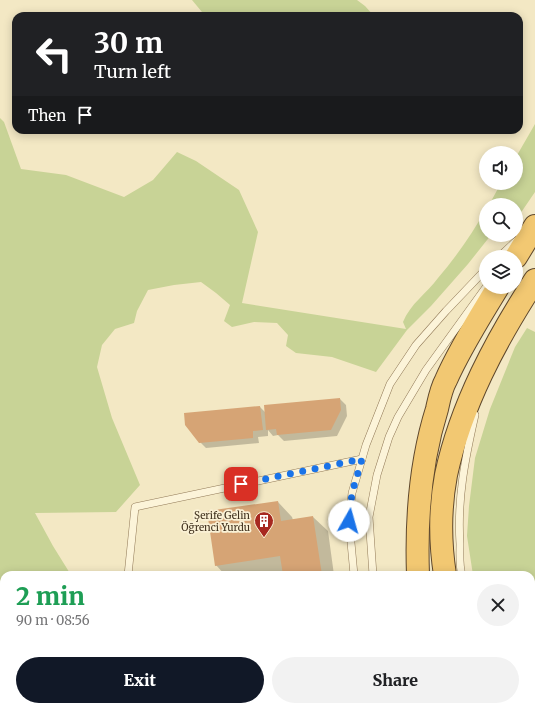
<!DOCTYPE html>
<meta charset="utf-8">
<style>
:root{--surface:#fff;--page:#f2f2f2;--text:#202124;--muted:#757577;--accent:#111827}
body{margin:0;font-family:Merriweather,serif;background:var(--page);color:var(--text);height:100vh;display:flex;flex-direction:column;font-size:15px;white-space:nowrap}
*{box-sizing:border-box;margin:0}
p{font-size:13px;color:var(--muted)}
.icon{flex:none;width:22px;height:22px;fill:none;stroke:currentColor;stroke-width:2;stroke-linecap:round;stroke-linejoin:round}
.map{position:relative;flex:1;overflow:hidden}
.side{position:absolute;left:0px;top:571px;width:535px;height:140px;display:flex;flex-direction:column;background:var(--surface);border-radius:12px 12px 0 0;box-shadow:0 2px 10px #0003}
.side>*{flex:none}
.hud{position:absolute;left:12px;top:12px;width:511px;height:122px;border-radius:12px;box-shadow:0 2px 10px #0003;background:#202124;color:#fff;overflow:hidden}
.controls{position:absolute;left:479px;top:146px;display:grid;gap:8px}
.controls a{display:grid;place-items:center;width:44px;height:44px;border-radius:50%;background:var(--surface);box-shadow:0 2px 10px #0003;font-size:20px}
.pin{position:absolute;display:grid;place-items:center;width:34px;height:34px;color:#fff;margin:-17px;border-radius:8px;box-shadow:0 2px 6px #0006}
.me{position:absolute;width:44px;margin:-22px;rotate:7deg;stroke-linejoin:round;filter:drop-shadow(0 0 3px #0008)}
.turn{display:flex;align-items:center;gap:14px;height:84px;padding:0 16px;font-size:18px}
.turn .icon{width:52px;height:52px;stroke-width:2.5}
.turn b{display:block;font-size:28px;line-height:34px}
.then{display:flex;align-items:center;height:38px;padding:0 16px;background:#0003;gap:8px;font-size:15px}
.round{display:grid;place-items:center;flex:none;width:42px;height:42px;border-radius:21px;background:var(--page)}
.head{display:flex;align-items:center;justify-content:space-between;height:68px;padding:0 16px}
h1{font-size:24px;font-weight:800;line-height:30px;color:#1e9e55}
.button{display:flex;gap:8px;margin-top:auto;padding:8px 16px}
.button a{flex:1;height:46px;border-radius:24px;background:var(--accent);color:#fff;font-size:16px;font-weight:800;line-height:46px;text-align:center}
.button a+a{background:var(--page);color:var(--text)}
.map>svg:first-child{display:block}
.green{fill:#c8d396}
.shadow{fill:#0003}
.building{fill:#d6a475}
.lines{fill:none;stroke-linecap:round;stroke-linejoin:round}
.service-casing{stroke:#917957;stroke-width:8}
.trunk-casing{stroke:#5e472c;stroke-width:24}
.service{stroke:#fcf4d9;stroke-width:7}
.trunk{stroke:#f2c872;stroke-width:22}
.route{stroke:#1a73e8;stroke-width:7;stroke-dasharray:0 12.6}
.labels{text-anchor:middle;stroke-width:3.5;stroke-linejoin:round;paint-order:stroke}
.poi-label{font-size:10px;fill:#3f301d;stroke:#faf1d5;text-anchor:end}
</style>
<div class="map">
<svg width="535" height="711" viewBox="0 0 535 711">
<rect width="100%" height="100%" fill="#f3e8c4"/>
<!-- green -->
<g class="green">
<path d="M192,0H357L365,6L374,16H202V12Z"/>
<path d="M0,118L4,122L21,169L66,175L124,197L153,180L177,152L196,161L239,190L258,232L242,303L406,329L403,322C410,304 427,293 438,278C456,257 472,234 486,209V235H491L468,264L431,306L407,330L376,372L332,357L296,353L286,346L288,335L277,323L254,322L232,327L224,321L230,305L216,293L201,282L174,285L148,290L137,311L134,323L115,329L102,345L97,367L112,418L140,485L116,512L35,513L53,546L71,575H4V707H153L155,711H0Z"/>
<path d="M535,124V192L520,214L516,215V205H489L501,183H516V157Z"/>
<path d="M527,328L535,332V711H529L526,707H531V575H473L467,536L469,506L475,458L490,409L515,347Z"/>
</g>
<!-- shadow -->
<g class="shadow">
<path d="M340,399L346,405L347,416L337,436L284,441L278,435L273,436L268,430V436L258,437L259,443L206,448L200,442L260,407L265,412Z"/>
<path d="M278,502L292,517L293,520L313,517L328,531L334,575H284L283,572L262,575H225L216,565Z"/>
<path d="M225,707H268L269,711H226Z"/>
<path d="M306,707H352L353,711H307Z"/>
</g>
<!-- building -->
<g class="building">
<path d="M340,398L341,410L331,430L277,435L276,429L266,430L264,405Z"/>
<path d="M260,406L263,430L253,431V438L199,443L185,425L184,413Z"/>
<path d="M278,501L281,521L313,516L322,575H283L280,556L215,566L207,511Z"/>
<path d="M224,707H259L261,711H225Z"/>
<path d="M305,707H346L335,711H306Z"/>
</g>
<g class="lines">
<defs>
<g id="service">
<path d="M499,257L516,241"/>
<path d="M128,575L135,507L362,459"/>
<path d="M354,575L349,521L352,493L366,445L390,384L416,345L446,311L486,269"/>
<path d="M373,575L369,517L377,475L389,437L398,417L426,370L486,287"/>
<path d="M462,575C459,565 460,554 460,544C457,499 465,459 475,415"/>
<path d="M379,707L380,711"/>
<path d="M400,707L401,711"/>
<path d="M514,707L516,711"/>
</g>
<g id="trunk">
<path d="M516,257L535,226"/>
<path d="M418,575C416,519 420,463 437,409C439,400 441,389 446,380C460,348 480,317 498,287"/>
<path d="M445,575C440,543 440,507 446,475C461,405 496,340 535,280"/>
<path d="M452,707L454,711"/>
<path d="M479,707L480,711"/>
</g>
</defs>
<!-- service casing -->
<use href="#service" class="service-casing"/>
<!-- trunk casing -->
<use href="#trunk" class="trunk-casing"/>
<!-- service -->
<use href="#service" class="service"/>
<!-- trunk -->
<use href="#trunk" class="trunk"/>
</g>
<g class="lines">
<!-- route -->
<path class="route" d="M241,484L362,459L352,493L349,521"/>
</g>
<!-- icons -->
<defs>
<symbol id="building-pin" viewBox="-11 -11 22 30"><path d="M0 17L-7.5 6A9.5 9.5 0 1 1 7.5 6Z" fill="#a72820" stroke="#faf1d5"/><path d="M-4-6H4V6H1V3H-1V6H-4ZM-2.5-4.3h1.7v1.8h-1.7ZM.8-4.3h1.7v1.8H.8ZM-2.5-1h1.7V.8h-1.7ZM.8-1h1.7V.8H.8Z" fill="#fff"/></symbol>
</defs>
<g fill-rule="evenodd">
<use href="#building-pin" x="253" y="510" width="22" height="30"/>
</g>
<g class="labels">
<!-- poi labels -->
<g class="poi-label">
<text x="250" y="519">Şerife Gelin<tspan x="250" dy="12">Öğrenci Yurdu</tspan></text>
</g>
</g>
</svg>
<div class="controls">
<a><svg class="icon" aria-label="sound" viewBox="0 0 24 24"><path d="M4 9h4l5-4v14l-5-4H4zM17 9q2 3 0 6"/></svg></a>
<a><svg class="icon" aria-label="search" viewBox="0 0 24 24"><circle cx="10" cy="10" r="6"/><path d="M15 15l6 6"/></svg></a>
<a><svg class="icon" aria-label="layers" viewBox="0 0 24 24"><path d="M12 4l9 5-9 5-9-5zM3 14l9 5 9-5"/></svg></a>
</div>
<div class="pin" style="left:241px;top:484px;background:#d93025"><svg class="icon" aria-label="arrive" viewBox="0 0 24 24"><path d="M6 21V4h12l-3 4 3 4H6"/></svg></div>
<svg class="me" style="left:349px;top:521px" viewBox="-20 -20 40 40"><circle r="19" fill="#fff"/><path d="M0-13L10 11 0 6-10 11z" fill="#1a73e8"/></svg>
<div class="hud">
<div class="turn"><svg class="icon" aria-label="left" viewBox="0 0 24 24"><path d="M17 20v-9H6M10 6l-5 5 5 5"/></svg><div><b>30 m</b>Turn left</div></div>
<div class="then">Then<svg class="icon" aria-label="arrive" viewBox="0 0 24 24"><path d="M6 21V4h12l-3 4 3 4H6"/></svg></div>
</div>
<section class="side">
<div class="head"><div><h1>2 min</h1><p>90 m · 08:56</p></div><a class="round"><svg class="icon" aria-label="close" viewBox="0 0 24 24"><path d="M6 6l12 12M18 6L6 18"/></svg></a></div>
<div class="button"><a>Exit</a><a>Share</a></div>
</section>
</div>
